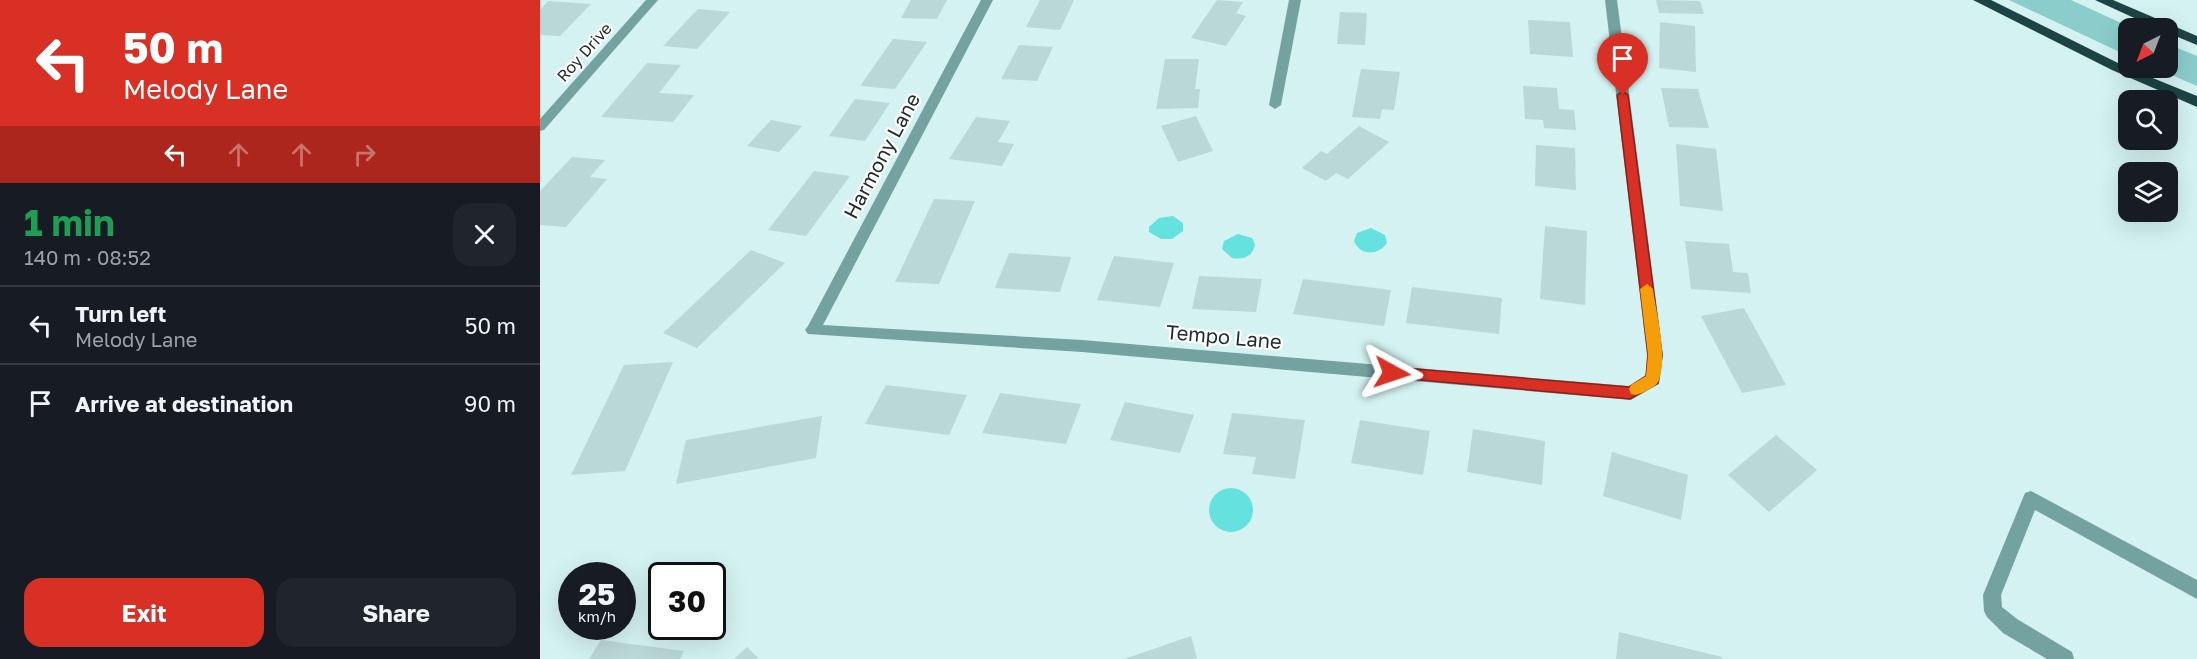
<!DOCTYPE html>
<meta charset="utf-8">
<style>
:root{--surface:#171b24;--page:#20242c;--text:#f1f3f6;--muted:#9ea1a6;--line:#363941;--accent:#d93025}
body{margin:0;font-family:"Golos Text",sans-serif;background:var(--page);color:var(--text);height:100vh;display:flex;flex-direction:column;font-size:22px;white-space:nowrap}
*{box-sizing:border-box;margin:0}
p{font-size:20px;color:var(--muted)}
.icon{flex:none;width:33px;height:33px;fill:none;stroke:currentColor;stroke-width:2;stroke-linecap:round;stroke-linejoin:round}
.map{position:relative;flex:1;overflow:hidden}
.panel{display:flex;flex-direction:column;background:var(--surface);width:540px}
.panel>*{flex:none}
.hud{background:#d93025;color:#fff;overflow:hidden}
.needle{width:39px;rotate:222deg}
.controls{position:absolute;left:1578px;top:18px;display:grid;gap:12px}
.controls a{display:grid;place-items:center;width:60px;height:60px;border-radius:12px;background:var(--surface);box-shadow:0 6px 24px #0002;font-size:30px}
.speed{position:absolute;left:18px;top:562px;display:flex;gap:12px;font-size:30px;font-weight:700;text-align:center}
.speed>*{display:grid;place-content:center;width:78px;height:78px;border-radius:50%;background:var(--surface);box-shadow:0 6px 24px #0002;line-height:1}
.speed small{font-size:15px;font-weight:400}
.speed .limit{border:3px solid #111;border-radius:9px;background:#fff;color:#111}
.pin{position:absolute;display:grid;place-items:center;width:51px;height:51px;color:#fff;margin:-62px -26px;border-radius:50% 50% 50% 0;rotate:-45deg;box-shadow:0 0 6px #0007}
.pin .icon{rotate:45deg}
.me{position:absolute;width:66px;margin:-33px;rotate:95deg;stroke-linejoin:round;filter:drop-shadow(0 0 4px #0008)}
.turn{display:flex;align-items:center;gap:21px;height:126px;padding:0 24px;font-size:27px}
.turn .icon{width:78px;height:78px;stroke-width:2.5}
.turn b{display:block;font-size:42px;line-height:51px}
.lanes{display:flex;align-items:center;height:57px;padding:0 24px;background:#0003;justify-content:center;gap:30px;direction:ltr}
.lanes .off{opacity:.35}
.round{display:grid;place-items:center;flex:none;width:63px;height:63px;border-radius:18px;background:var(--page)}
.overview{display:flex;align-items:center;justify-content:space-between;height:102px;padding:0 24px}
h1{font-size:36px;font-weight:700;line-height:45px;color:#1e9e55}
.cta{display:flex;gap:12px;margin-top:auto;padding:12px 24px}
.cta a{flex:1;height:69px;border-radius:18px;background:var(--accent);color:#fff;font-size:24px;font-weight:700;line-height:69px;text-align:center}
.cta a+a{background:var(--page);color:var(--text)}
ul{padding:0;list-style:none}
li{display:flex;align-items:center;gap:18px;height:78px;padding:0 24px;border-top:2px solid var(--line)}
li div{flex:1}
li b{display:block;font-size:22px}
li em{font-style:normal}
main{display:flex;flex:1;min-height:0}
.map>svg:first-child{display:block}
.green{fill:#8bcdcb}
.water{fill:#65e2e0}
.building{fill:#bad8d7}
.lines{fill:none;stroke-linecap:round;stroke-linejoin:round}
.lane{fill:#73a2a1;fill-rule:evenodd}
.street{fill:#73a2a1;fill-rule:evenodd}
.highway{fill:#1d4444;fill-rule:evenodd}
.route{fill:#d93025;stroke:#8d1f18;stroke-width:1.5}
.slow{fill:#f59e0b}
.labels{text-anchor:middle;stroke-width:4.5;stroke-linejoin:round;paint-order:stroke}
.far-street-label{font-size:16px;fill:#1f2a2a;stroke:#fff}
.street-label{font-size:20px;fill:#1f2a2a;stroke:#fff}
</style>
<main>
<section class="panel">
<div class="hud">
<div class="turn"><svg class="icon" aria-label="left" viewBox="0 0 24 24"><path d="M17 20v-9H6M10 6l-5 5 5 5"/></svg><div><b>50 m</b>Melody Lane</div></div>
<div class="lanes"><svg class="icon" aria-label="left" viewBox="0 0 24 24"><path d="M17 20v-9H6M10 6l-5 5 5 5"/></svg><svg class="icon off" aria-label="ahead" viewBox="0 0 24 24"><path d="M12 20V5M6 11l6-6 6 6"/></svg><svg class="icon off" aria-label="ahead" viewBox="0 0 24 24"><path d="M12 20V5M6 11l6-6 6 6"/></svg><svg class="icon off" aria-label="right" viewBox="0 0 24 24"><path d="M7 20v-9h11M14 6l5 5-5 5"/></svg></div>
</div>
<div class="overview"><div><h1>1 min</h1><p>140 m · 08:52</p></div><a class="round"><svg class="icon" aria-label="close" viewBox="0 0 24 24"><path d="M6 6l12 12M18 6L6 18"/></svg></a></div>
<ul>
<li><svg class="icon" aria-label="left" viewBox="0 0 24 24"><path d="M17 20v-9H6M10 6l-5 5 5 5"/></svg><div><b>Turn left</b><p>Melody Lane</p></div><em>50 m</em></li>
<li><svg class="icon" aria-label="arrive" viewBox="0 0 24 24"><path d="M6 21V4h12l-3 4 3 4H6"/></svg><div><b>Arrive at destination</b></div><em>90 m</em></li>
</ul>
<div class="cta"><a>Exit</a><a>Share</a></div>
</section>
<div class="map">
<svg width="1657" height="659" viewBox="0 0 1657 659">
<rect width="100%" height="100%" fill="#d3f2f1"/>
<!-- green -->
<g class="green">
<path d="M1469,0H1531L1592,28H1588V56Z"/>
<path d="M1628,44L1657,56V86L1615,68H1628Z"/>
</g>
<!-- water -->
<g class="water">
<path d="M633,216L643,223V231L632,239H621L609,232V227L619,218Z"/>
<path d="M831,228L845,235L847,243C838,256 820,256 814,241L817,233Z"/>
<path d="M698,234L712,238L715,245C712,257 703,260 692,258L682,249L684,241Z"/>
<circle cx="691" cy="510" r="22"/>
</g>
<!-- building -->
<g class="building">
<path d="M371,0H407L397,19L361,18Z"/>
<path d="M500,0H534L520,30L486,27Z"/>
<path d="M677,0L703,2L696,13L706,16L686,46L651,38Z"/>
<path d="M1116,0L1160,1L1164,14L1119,13Z"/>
<path d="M8,1L51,4L20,36L0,35V10Z"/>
<path d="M158,9L190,12L157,49L123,46Z"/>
<path d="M800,12L827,13L825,45L797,44Z"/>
<path d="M988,20L1030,22L1033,57L990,54Z"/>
<path d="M1120,22L1155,26L1156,72L1119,68Z"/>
<path d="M353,39L387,42L355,89L320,86Z"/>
<path d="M479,45L513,47L497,81L461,79Z"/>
<path d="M625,59H659L655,89H660L658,108L616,109Z"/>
<path d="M107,63L141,65L119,93L154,95L133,122L61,117Z"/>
<path d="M821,69L860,72L854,110L842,109L840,119L812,117Z"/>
<path d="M983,86L1017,88L1019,109L1034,110L1036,130L1004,128L1003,120L985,119Z"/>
<path d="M1121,88L1158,89L1169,128L1129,127Z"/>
<path d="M315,99L350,103L325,141L289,136Z"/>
<path d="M656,116L673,151L638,162L621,126Z"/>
<path d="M436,117L470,121L458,142L474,144L462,166L409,159Z"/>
<path d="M231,120L262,126L239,152L207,146Z"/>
<path d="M819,126L849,142L808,179L796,173L786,181L762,168L781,151L787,154Z"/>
<path d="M1136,144L1176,149L1183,211L1140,206Z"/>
<path d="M996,145L1035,148L1036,190L995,186Z"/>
<path d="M32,157L65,160L50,177L67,179L26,227L0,225V191Z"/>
<path d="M274,171L310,176L266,236L228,230Z"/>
<path d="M394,199L435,201L399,284L355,282Z"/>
<path d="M1005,226L1047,231L1045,305L1000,299Z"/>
<path d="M1145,241L1189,244L1193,272L1208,273L1211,293L1151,289Z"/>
<path d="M211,250L245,263L157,348L123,333Z"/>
<path d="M469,253L531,257L520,292L455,288Z"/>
<path d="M574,256L634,263L620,307L557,300Z"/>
<path d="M659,276L722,279L716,312L652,309Z"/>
<path d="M763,279L851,290L844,326L753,314Z"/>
<path d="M872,287L962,298L959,334L866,323Z"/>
<path d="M1204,308L1246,385L1202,393L1161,316Z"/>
<path d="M133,362L85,471L31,475L84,365Z"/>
<path d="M346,385L427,395L409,435L325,424Z"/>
<path d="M460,393L541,404L526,444L442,433Z"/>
<path d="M585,402L654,415L640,453L570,440Z"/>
<path d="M692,413L765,420L755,479L712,474L716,457L683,454Z"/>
<path d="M282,416L276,458L136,484L146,440Z"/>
<path d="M820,420L890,431L883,475L811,463Z"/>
<path d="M933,429L1005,441L1002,485L927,472Z"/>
<path d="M1236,435L1277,470L1229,512L1188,475Z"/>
<path d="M1072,452L1148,475L1141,520L1063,496Z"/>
<path d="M1079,632L1182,657V659H1076Z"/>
<path d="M651,636L657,659H584Z"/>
<path d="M61,640L144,651L140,659H49Z"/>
<path d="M207,647L219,659H194Z"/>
</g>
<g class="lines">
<!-- lane -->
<path class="lane" d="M1491,491L1657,580V599L1495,510L1461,595L1462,607L1477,619L1532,652L1534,659H1507L1463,633L1447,617L1444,611L1443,595L1485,493Z"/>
<!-- street -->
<g class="street">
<path d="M106,0H118L4,130L0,131V119Z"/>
<path d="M441,0H453L283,325L542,340L1089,386L1106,376L1107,355L1065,0H1077L1123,355L1119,384L1091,400L542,352L268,334L265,330L268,326Z"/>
<path d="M749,0H761L741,105L735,109L729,105Z"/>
</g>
<!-- highway -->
<g class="highway">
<path d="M1433,0H1451L1588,68L1657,96V107L1572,70Z"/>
<path d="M1555,0H1573L1657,36V45L1628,33V28H1616Z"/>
</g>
</g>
<!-- route -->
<path class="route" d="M1083,91L1088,95L1122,355L1118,383L1090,399L847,377L845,373L847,369L852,367L1089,387L1106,376L1108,355L1077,95Z"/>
<!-- slow -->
<path class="slow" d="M1107,284L1113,289C1116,313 1128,356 1119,380C1117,387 1103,393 1096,395L1091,394L1089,389L1091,385L1106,376L1108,355L1100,289Z"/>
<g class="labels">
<!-- far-street labels -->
<g class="far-street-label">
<text transform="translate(44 52) rotate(-48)" y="6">Roy Drive</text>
</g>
<!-- street labels -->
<g class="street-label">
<text transform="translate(342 156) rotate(-62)" y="7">Harmony Lane</text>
<text transform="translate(684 337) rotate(5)" y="7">Tempo Lane</text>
</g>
</g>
</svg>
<div class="controls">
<a><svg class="needle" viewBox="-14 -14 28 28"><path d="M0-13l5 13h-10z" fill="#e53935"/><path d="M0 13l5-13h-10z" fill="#9ea1a6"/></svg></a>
<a><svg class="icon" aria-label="search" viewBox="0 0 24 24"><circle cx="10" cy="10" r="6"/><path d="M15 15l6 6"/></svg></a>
<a><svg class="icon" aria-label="layers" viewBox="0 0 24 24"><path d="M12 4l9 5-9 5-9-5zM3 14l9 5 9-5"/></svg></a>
</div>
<div class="speed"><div>25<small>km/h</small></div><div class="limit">30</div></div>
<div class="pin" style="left:1083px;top:95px;background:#d93025"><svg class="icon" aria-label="arrive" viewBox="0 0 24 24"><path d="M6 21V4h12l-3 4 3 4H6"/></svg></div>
<svg class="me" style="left:852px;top:373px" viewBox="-20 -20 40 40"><path d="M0-17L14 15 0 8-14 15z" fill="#d93025" stroke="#fff" stroke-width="4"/></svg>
</div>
</main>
